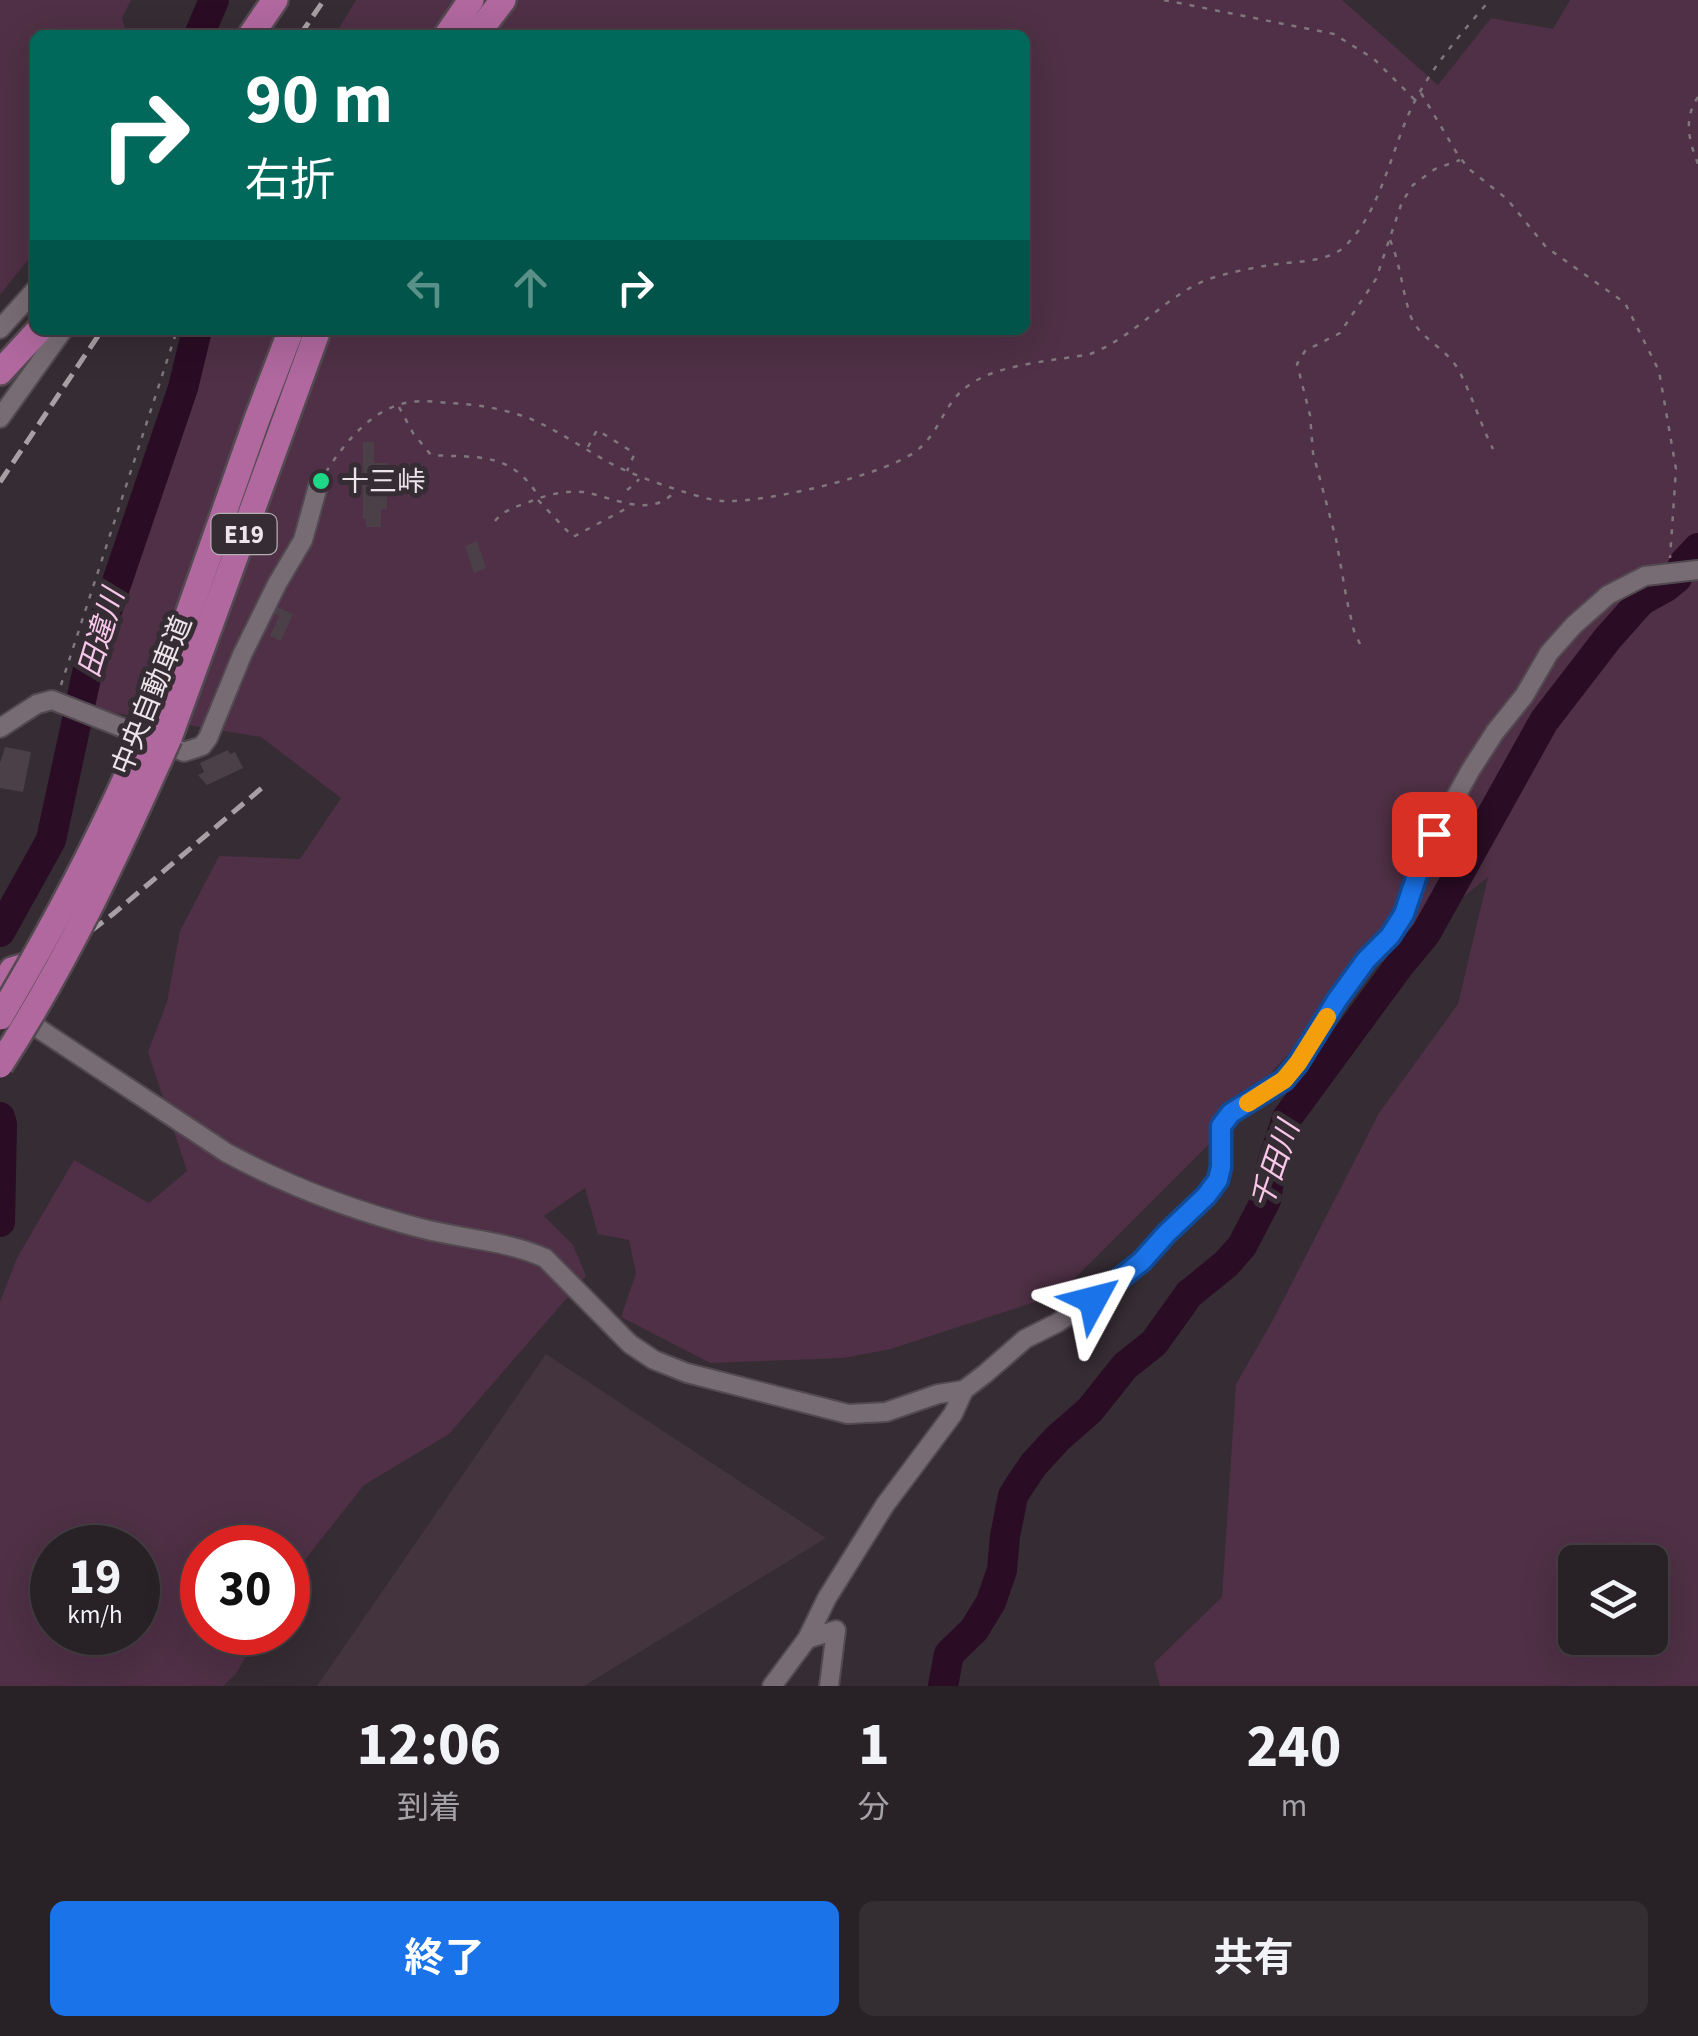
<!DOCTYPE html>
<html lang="ja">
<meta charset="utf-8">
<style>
:root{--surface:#282126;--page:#342e32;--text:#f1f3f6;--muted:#a5a3a7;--line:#443e43;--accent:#1a73e8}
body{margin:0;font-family:"Source Sans 3","Noto Sans JP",sans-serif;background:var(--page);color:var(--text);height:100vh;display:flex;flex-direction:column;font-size:38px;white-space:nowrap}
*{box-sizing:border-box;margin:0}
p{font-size:32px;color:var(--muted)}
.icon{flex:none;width:55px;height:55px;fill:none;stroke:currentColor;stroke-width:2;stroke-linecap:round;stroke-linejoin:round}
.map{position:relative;height:1686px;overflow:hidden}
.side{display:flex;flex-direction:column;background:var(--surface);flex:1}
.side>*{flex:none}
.top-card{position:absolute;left:30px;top:30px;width:1000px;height:305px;border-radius:15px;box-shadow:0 10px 40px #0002,0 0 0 2px var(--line);background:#00695c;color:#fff;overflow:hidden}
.controls{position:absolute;left:1558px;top:1545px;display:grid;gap:20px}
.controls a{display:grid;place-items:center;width:110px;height:110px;border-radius:15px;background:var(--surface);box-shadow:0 10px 40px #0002,0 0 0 2px var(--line);font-size:50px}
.speed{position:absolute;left:30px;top:1525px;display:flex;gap:20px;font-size:50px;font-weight:700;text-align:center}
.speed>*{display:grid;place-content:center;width:130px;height:130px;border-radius:50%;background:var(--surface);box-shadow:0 10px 40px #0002,0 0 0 2px var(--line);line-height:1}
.speed small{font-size:25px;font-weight:400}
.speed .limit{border:15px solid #d22;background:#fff;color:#111}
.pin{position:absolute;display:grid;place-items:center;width:85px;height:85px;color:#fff;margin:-42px;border-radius:20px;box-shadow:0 5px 15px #0006}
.me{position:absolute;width:110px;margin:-55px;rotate:52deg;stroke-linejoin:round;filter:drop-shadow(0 0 8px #0008)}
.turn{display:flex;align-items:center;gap:35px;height:210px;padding:0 50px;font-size:45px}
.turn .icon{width:130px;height:130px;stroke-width:2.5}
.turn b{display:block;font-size:70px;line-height:85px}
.lanes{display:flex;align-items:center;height:95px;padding:0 50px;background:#0003;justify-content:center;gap:50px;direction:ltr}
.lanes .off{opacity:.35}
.eta{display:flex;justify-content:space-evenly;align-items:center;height:170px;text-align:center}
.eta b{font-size:60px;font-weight:700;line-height:70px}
.primary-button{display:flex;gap:20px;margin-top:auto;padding:20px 50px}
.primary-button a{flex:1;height:115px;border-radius:15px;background:var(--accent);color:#fff;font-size:40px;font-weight:700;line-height:115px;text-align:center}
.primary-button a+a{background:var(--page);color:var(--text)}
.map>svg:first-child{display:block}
.built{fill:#43343e}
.green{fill:#4f3046;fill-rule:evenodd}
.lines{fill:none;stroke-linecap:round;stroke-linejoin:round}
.river{stroke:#2a0c24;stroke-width:30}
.building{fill:#4b4048}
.minor-casing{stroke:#534a51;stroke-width:22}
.highway-casing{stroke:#534a51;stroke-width:30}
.path{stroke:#7f777c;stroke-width:2.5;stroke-dasharray:5 8;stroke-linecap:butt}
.minor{stroke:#786c74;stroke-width:18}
.highway{stroke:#b0689e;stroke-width:25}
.rail{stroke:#a79fa4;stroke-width:5;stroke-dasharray:15 8;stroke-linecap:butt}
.highway-bridge-casing{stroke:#534a51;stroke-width:30;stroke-linecap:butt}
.highway-bridge{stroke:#b0689e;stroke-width:25}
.route-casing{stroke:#114b97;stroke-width:25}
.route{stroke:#1a73e8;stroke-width:18}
.slow{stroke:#f59e0b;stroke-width:18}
.poi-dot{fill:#1fd887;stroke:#362c33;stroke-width:4}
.labels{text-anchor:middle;stroke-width:10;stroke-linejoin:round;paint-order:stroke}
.shield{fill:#362c33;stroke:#b5aeb2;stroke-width:2.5}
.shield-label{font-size:25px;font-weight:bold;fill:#ece5e9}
.poi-label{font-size:28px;fill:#ece5e9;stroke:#362c33;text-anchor:start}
.street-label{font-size:28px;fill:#ece5e9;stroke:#362c33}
.water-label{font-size:30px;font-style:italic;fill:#f8c6e9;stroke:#362c33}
</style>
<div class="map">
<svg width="1698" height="1686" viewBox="0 0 1698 1686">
<rect width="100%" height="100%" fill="#362c33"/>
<!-- built -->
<path class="built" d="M546,1354L826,1538L584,1686H317Z"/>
<!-- green -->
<g class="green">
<path d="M0,0H131L122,18L127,35H35V251L0,295Z"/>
<path d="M356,0H1342L1438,85L1491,18L1553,29L1570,0H1698V1686H1160L1154,1663L1222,1597L1236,1384L1273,1320L1379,1113L1458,1004L1488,877L1367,974L1277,1066L1230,1123L1059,1294L891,1349L844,1358L710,1363L621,1317L636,1273L629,1240L598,1234L585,1188L544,1216L573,1245L586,1276L449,1434L364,1485L288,1581V1548H202V1632L259,1633L236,1674L223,1686H0V1302L17,1258L74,1160L149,1203L187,1171L148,1052L167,1002L180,931L219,856L300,859L341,798L261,737L85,708L112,620L194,387L209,330H1025V35H335ZM52,1548H138V1632H52ZM1575,1562H1650V1638H1575Z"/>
</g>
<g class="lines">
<!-- river -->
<g class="river">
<path d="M199,35L214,0"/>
<path d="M0,932L51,840L89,664L183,388L197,330"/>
<path d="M0,1117L2,1124L0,1222"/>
<path d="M943,1686L949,1654L974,1630L991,1602L1002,1570L1005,1536L1013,1496L1019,1486L1034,1464L1058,1438L1090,1410L1125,1366L1154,1343L1189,1294L1226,1264L1242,1246L1266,1200L1271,1167L1287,1118L1398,967L1426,933L1544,721L1608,638L1641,601L1666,587L1677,578L1684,563L1698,548"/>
</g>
</g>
<!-- building -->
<g class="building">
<path d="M363,442H374V463H387V509H381V527H366V519H363Z"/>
<path d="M477,541L486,568L474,573L465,546Z"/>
<path d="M275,606L293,614L281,641L270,636L279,616L272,613Z"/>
<path d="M5,747L31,752L23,792L0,788V763Z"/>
<path d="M228,750L230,754L235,752L243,768L207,785L198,775L204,772L200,763Z"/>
</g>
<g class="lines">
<defs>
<g id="minor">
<path d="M0,329L35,290"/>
<path d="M0,418L63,330"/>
<path d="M0,728L37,704L52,700L184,752L202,746L208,738L242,655L277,584L303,540L318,486"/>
<path d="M21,1017L227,1153C290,1187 354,1211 424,1229C464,1239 507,1241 545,1258L630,1344L654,1360L687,1373L848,1414L886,1412L938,1394L964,1390L986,1373L1025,1339L1057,1323L1093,1300L1143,1261L1166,1234L1206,1196L1218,1180L1221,1167V1126L1231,1113L1284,1079L1298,1063L1337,1000L1366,960L1390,936L1404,915L1424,854L1470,771L1495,732L1524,696L1549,653L1574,625L1608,595L1645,576L1698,570"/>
<path d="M807,1639L836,1630L829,1686"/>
<path d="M772,1686L807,1639L827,1598L885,1505L953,1414L964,1390"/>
</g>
<g id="highway">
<path d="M251,35L275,0"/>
<path d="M447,35L471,0"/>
<path d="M476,35L503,0"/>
<path d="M0,372L39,330"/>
<path d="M149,725L257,419L291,330"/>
<path d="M169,738L318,330"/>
<path d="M0,990L12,970L32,964"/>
</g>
</defs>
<!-- minor casing -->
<use href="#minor" class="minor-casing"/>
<!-- highway casing -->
<use href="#highway" class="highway-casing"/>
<!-- path -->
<g class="path">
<path d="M1164,0L1334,34L1374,59L1415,100"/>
<path d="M1421,93L1458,155L1469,169L1507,199L1546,247L1625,303L1659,371L1676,469L1670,558"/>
<path d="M1698,97C1683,119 1689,141 1698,164"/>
<path d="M1390,240C1401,265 1402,292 1411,317C1420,339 1446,348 1458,369C1472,395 1480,423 1493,449"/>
<path d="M399,407L413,433L431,455C478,458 511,451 539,497"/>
<path d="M588,447L597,430L631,451L634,455L627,471"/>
<path d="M326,472C345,442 373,407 411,402C423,400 437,402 449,403C477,404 505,409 531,419C559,431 584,449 610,463C633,475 657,483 681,491C695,495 711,501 725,501C764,503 894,474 921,447C945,424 944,397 979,379C1006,364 1058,360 1090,354C1136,337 1167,293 1212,278C1231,272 1252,268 1271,265C1294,261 1326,263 1344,247C1383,211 1392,142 1417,97C1436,62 1464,30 1490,0"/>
<path d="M627,490L636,483L639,479"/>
<path d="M538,500L573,537L631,506"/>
<path d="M495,521C504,510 515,507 529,502C545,495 566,490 584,492C612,497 651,519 674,492"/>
<path d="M1360,644L1354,631L1347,601L1336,539L1313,453L1310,415L1297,364L1305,351L1340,333L1376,279L1402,202L1413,185L1435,169L1460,160"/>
<path d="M61,685L177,330"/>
</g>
<!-- minor -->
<use href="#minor" class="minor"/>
<!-- highway -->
<use href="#highway" class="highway"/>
<!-- rail -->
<g class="rail">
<path d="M300,35L324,0"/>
<path d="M0,482L102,330"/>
<path d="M0,1001L113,914L263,787"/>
</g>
<defs>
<g id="highway-bridge">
<path d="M0,1017C56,923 107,826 149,725"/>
<path d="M0,1065C67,962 119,850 169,738"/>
</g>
</defs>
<!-- highway-bridge casing -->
<use href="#highway-bridge" class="highway-bridge-casing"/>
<!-- highway-bridge -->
<use href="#highway-bridge" class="highway-bridge"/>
</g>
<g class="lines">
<defs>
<path id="route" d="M1093,1300L1142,1261L1166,1234L1206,1196L1218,1180L1221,1167V1126L1231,1113L1284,1080L1298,1063L1337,1000L1366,960L1390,936L1404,914L1424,854L1434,834"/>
</defs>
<!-- route casing -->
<use href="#route" class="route-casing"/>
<!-- route -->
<use href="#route" class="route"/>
<!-- slow -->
<path class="slow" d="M1248,1103L1284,1080L1298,1063L1327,1017"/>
</g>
<!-- markers -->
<circle class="poi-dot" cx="321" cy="481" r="10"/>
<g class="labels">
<!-- shield labels -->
<rect class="shield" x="211.5" y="514" width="65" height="40" rx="8"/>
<g class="shield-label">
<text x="244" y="543">E19</text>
</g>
<!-- poi labels -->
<g class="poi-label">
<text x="341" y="491">十三峠</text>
</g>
<!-- street labels -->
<g class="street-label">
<text transform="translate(151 695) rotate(-68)" y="10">中央自動車道</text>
</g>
<!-- water labels -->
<g class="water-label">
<text transform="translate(101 633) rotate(-73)" y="10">田違川</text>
<text transform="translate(1275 1165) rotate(-71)" y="10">千田川</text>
</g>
</g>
</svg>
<div class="controls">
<a><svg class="icon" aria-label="layers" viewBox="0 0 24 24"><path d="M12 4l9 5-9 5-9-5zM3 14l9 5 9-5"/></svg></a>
</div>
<div class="speed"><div>19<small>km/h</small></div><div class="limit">30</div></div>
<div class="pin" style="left:1434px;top:834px;background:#d93025"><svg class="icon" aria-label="arrive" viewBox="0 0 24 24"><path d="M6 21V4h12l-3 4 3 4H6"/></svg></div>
<svg class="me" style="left:1093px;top:1300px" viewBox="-20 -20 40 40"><path d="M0-17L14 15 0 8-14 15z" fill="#1a73e8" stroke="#fff" stroke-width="4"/></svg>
<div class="top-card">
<div class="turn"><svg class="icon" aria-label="right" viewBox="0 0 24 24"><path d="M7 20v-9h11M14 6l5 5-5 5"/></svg><div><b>90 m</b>右折</div></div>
<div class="lanes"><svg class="icon off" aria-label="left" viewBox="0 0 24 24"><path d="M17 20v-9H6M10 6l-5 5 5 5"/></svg><svg class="icon off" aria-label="ahead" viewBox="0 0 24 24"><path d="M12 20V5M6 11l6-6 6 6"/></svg><svg class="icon" aria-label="right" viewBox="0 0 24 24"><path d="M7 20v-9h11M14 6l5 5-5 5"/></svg></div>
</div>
</div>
<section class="side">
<div class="eta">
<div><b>12:06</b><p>到着</p></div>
<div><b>1</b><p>分</p></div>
<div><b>240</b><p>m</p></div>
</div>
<div class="primary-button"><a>終了</a><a>共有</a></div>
</section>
